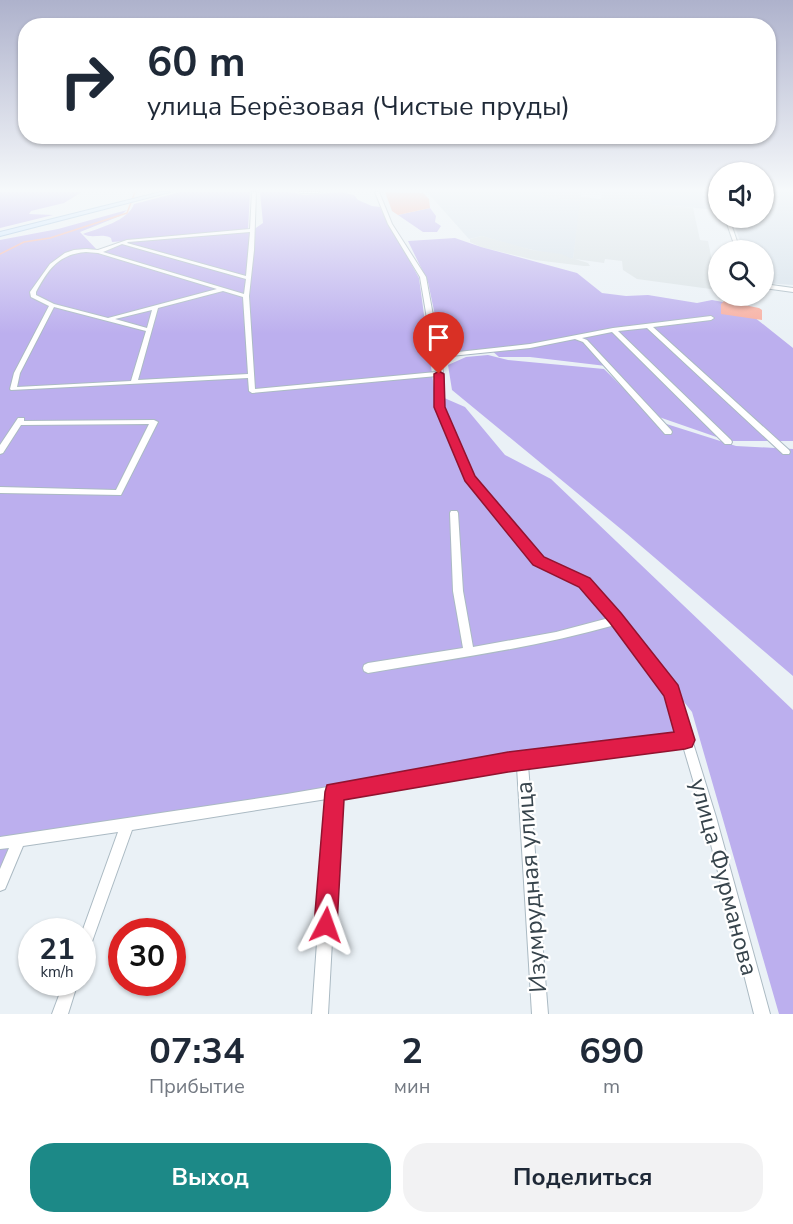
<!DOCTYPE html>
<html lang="ru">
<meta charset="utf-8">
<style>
:root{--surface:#fff;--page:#f2f2f3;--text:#1f2937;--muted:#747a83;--accent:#1c8987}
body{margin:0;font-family:"Nunito Sans",sans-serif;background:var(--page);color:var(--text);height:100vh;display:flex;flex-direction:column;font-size:22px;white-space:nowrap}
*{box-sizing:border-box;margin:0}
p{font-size:20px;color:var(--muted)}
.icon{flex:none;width:33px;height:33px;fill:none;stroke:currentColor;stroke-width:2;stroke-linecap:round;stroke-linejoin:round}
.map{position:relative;height:1014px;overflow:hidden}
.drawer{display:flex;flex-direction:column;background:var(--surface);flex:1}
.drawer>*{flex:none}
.hud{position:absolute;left:18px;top:18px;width:758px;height:126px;border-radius:24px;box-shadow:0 2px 4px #0004;background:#fff;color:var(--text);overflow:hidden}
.buttons{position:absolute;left:708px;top:162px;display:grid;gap:12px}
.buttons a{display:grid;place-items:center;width:66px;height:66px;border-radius:50%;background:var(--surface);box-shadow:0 2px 4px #0004;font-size:30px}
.speed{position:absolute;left:18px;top:918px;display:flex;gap:12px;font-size:30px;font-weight:700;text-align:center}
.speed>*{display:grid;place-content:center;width:78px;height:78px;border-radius:50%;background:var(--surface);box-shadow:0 2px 4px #0004;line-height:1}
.speed small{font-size:15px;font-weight:400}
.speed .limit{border:9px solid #d22;background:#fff;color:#111}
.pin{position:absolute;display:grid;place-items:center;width:51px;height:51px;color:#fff;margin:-62px -26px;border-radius:50% 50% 50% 0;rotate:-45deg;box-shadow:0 0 6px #0007}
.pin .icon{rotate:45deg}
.me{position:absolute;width:66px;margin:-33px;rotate:4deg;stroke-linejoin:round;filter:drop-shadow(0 0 4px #0008)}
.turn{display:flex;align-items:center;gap:21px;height:126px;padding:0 30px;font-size:27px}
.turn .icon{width:78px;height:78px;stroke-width:2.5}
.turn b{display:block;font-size:42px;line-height:51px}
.eta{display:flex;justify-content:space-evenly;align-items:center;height:102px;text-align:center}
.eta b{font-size:36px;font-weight:700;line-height:42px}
.primary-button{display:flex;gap:12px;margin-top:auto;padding:12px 30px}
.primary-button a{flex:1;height:69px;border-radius:24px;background:var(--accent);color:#fff;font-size:24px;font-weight:700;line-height:69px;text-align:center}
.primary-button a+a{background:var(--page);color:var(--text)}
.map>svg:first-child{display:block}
.residential{fill:#d7e2eb}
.industrial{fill:#dbe3e6}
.green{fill:#bcafee}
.water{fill:#f8afa1}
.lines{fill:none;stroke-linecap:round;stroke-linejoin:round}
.stream{stroke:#f8afa1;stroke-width:1.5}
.minor-casing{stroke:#abbac3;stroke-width:2}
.secondary-casing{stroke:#95b9db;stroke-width:2}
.minor{fill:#fff;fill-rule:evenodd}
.secondary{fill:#cbe5ff;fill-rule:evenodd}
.route{fill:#e11d48;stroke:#92132f;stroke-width:1.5}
.labels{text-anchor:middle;stroke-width:4.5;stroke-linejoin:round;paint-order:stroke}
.near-street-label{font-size:24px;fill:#37444c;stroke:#fff}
</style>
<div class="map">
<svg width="793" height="1014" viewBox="0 0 793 1014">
<rect width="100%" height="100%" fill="#eaf1f6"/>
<!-- residential -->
<g class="residential">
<path d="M427,192H540L542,196L548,198L581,201L573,259L515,246L482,236L469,239Z"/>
<path d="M650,192H715L718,210L651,204Z"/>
<path d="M764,192H793V285L764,283V250H743L732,218H764Z"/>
</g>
<!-- industrial -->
<path class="industrial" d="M540,192H581V197L601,199L602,192H650L651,204L693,208L700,240L708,241L718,290L637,279L623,270L622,261L605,259L604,263L575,259L588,263L590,266H584L535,260L481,247L470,242V239L482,236L532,250L561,254L573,259L580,201L548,198L543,196Z"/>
<!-- green -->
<g class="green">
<path d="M0,192H82L64,203L31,211L29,214L53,215L0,228Z"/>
<path d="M180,192H250L248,230H253L263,223L260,192H290L304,195L342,192L354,195L358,200L372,206L380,207L419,278L436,403L445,417L442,397L465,407L505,455L551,479L793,710V1014H779L692,712L585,577L530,550L538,561L584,583L672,692L685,740L20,839L0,884V240L58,229L127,210L120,216L80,232L99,252L124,241L112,242L111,238C102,233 92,239 83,234C99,228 128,221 134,204Z"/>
<path d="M430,208L436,216L435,222L441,226L437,232H423L398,215Z"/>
<path d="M455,238L481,247L577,273L602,293L626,296L648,295L697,303L712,300L739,305L793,348V441H728L656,416L606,366L530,357H499L490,349L457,353L442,349L428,282L408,241Z"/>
<path d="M488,355L508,360L604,369L657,421L736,446L793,449V676L627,534L452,390L448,365L466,357Z"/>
</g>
<!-- water -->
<g class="water">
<path d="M385,192L423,193L429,199L430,208L398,215L392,211Z"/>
<path d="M724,301L759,308L762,310V320L721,314V304Z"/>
</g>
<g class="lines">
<!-- stream -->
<path class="stream" d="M0,254L24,242L50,238L127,213L135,192"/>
<defs>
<g id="minor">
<path d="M252,192H256L254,250L249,296L255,389L436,372L420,277L388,224L375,192H379L392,224L426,277L440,354L530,344L613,328L711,316L714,318L711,320L653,327L789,450L790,452L789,454H783L647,328L618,331L731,440L732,442L731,444H725L612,332L582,338L587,340L671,430L672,432L671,434H665L583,342L575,339L530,348L441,357L444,381L442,407L473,477L541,558L587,580L620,617L676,688L716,817L770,1014H754L704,817L683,746L528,765L548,1014H532L517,767L340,797L328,1014H312L327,799L132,830L89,950L87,955L82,957V932L118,832L23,846L5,889L0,891V869L9,848L0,849V837L287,794L508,756L679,735L667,695L615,625C534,648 451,659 368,673L364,671L363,668L364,665L368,663L463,648L453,591L450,513L451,511H457L458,513L463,591L473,647L556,632L609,618L581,586L535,564L467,480L436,407L437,376L252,393L249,391L248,378L11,390L10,389L14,373L49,306L31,297L30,292L50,264L65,253L74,250L86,249L98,250L127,240L250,229ZM250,232L246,276L127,243L128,242ZM122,244L246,279L244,294L103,252ZM86,252L98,253L217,289L108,318L54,304L36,295V292C48,270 58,254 86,252ZM223,291L243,297L248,374L138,380L158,308ZM54,307L146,331L131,381L17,387L20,373ZM152,310L147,328L115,319Z"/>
<path d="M299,192H320L318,193H301Z"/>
<path d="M716,192H718V195H717Z"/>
<path d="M725,218H729L740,250H736Z"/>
<path d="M764,284L793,288V292L764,288Z"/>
<path d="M18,418H24V421L154,420L158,422L121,495L0,493V487L116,490L149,424L21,425L3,453L0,454V445Z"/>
<path d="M64,982H78L68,1014H52Z"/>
</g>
<path id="secondary" d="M161,192H170L0,236V232Z"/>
</defs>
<!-- minor casing -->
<use href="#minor" class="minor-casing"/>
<!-- secondary casing -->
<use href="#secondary" class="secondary-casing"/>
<!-- minor -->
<use href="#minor" class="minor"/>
<!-- secondary -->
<use href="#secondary" class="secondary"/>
</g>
<!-- sky -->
<linearGradient id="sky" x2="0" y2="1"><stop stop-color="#aeb2cc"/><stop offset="0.57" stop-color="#f6f9fb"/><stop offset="1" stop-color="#f6f9fb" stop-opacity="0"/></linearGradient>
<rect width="793" height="334" fill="url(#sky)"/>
<!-- route -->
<path class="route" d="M439,371L444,374L445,407L475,476L544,557L590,578L621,613L678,685L695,740L692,747L685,749L508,772L344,800L337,925L334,933L326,937L318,933L314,925L325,792L327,785L508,752L674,732L664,696L610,623L579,587L533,565L465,481L434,407V374Z"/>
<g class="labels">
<!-- near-street labels -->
<g class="near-street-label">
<text transform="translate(724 877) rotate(75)" y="8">улица Фурманова</text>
<text transform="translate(531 887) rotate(-94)" y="8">Изумрудная улица</text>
</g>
</g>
</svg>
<div class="buttons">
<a><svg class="icon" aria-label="sound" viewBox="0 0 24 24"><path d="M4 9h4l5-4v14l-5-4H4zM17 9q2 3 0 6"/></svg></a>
<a><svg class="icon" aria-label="search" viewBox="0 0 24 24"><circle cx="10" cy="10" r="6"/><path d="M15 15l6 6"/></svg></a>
</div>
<div class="speed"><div>21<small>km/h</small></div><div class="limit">30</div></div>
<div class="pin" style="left:439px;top:374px;background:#d93025"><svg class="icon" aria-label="arrive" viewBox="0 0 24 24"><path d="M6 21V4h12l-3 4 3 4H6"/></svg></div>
<svg class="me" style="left:326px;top:925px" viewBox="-20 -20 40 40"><path d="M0-17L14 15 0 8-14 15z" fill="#e11d48" stroke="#fff" stroke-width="4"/></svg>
<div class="hud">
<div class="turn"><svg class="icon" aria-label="right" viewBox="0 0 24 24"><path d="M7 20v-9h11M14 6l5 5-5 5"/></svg><div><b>60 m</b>улица Берёзовая (Чистые пруды)</div></div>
</div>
</div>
<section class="drawer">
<div class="eta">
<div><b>07:34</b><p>Прибытие</p></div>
<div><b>2</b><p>мин</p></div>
<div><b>690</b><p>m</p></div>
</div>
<div class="primary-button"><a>Выход</a><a>Поделиться</a></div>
</section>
